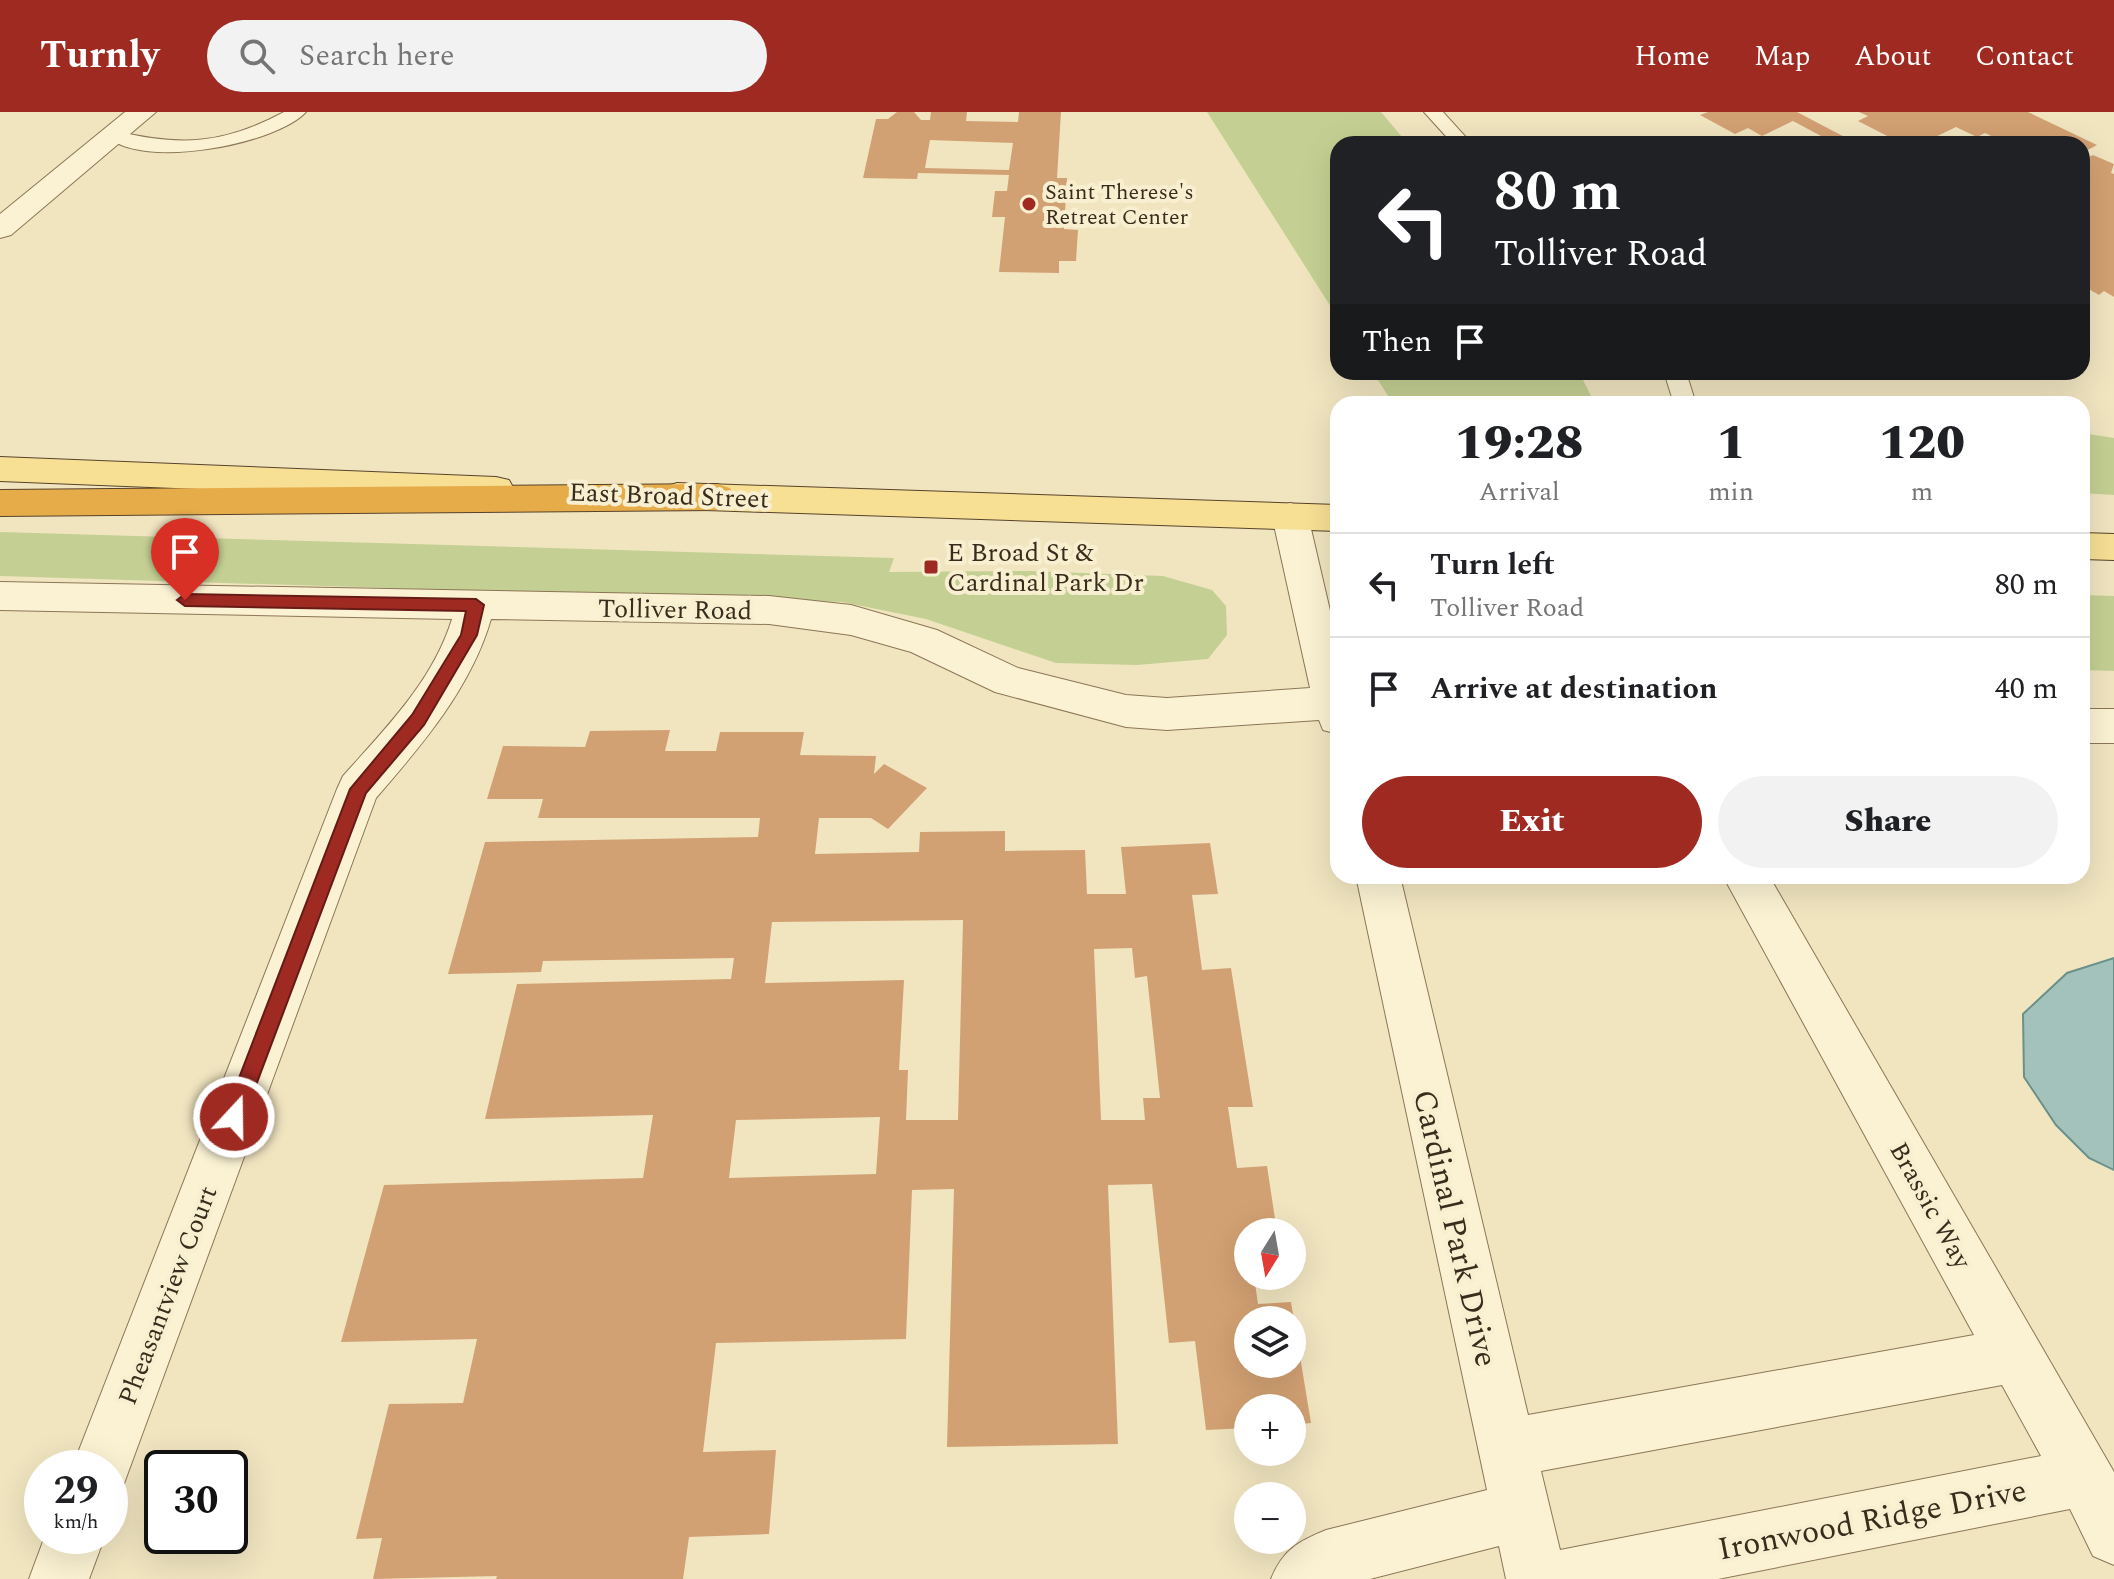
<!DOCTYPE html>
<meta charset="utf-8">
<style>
:root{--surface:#fff;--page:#f2f2f2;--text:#202124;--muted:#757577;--line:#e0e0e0;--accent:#9e2a22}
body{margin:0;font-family:Spectral,serif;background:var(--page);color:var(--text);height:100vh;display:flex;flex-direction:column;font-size:30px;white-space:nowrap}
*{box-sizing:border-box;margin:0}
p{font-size:26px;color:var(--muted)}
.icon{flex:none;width:44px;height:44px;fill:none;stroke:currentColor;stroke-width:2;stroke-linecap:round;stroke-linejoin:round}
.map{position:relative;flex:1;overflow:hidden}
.side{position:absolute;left:1330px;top:284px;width:760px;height:488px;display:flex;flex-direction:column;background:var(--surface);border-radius:24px;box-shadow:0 8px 32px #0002}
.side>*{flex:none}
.top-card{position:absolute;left:1330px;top:24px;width:760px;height:244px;border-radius:24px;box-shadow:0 8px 32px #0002;background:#202124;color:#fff;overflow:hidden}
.needle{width:52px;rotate:191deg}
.tools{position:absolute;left:1234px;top:1106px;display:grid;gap:16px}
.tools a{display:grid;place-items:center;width:72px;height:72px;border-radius:50%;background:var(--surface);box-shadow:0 8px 32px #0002;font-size:40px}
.speed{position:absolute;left:24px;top:1338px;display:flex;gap:16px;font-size:40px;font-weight:700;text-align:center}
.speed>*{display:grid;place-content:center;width:104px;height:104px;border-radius:50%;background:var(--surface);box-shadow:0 8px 32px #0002;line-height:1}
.speed small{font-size:20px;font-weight:400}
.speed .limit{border:4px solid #111;border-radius:12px;background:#fff;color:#111}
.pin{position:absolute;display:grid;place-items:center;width:68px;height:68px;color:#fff;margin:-82px -34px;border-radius:50% 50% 50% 0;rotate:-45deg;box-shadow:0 0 8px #0007}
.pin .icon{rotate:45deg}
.me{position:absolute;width:88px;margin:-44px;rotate:21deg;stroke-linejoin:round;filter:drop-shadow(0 0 6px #0008)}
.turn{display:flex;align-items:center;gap:28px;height:168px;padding:0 32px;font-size:36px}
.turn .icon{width:104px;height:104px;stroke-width:2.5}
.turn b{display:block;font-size:56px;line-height:68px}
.then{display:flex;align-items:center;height:76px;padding:0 32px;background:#0003;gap:16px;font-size:30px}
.eta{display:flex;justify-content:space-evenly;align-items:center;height:136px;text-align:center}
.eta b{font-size:48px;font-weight:800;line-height:56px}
.primary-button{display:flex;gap:16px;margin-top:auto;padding:16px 32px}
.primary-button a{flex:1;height:92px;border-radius:48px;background:var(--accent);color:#fff;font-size:32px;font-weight:800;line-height:92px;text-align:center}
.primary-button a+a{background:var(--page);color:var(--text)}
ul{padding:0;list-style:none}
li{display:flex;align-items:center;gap:24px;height:104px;padding:0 32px;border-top:2px solid var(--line)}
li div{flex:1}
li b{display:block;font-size:30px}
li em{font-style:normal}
header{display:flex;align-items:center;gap:48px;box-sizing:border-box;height:112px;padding:0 40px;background:var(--accent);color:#fff}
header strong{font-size:38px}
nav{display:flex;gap:44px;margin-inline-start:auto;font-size:28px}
.search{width:560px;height:72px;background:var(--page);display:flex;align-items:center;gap:20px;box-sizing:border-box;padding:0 28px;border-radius:44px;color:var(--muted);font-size:30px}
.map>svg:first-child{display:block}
.green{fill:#c4d093}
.water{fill:#a3c2bb;stroke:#69918a;stroke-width:2}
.building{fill:#d2a173;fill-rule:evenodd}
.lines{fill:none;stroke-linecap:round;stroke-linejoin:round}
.service-casing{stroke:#8b7656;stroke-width:2}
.minor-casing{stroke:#8b7656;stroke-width:2}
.tertiary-casing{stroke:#8b7656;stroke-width:2}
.primary-casing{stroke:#58432b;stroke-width:2}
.motorway-casing{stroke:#58432b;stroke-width:2}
.service{fill:#fbf2d3;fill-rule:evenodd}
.minor{fill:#fbf2d3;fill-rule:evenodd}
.tertiary{fill:#fbf2d3;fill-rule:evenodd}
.primary{fill:#f7df94;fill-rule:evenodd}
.motorway{fill:#e7ac4a;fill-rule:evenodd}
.route{fill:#9e2a22;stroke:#671b16;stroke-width:2}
.poi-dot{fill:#9e2a22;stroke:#f8efd0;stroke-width:3}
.labels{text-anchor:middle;stroke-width:8;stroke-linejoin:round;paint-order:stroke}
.far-poi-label{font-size:22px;fill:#392c1c;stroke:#f8efd0;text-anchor:start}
.street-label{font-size:26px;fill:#392c1c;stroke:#f8efd0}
.poi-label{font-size:26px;fill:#392c1c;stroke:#f8efd0;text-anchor:start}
.near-street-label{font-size:32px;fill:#392c1c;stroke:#f8efd0}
</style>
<header>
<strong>Turnly</strong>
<div class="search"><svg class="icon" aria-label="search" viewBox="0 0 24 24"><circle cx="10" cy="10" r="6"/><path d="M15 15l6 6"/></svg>Search here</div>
<nav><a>Home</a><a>Map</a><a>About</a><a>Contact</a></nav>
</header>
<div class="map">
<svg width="2114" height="1467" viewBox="0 0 2114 1467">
<rect width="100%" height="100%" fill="#f1e5c0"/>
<!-- green -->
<g class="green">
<path d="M1207,0H1381L1408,32H1338V206Z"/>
<path d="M1373,260H1579L1595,292H1393Z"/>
<path d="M2082,321L2114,326V383L2082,381Z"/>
<path d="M0,420L894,446L889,460L1031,459L1163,464L1212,478L1226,494L1227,523L1208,547L1137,553L1056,551L926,507L842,490L0,464Z"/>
<path d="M2082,483L2114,484V559L2082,558Z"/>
</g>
<!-- water -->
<path class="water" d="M2114,846V1058L2089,1046L2056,1013L2024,965L2023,902L2067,861Z"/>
<!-- building -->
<g class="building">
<path d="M897,0H914L921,8H930L931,0H967L966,9L1018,10L1019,0H1061L1057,66H1067L1064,117L1078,118L1076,149H1059V161L999,160L1005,105H992L995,79H1007L1009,63L918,61L917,67L863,66L876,7H888ZM930,28L1013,31L1009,58L925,56Z"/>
<path d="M1708,0H1797L1858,32H1836L1793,9L1762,24L1748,16L1735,22L1700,3Z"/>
<path d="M1859,0H2028L2097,33L2082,41V32H2008L1985,21L1977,25L1956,15L1923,31L1909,25L1899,30L1858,9L1868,4Z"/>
<path d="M2093,43L2114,52L2111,61L2114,62V185L2104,179L2099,183L2082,173V44L2087,46Z"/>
<path d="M670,618L665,639H716L720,620H804L800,643L876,644L874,662L884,652L927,676L888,717L871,706H819L815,742L919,740L920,720L1005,719V739L1085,738L1087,782H1126L1121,735L1210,731L1218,782L1192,783L1202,858L1231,856L1253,995H1228L1237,1056L1267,1054L1277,1120H1248V1164H1254L1258,1192L1291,1190L1311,1311L1292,1313V1296H1248V1316L1206,1318L1195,1229L1169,1231L1152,1072L1108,1073L1118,1332L947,1335L954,1077L912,1078L906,1227L716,1231L703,1340L776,1338L769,1422L689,1425L683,1467H496L497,1464L373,1467L382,1426L356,1427L389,1292L463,1291L477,1227L341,1230L384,1073L643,1066L653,1003L485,1007L517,872L731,867L734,846L543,849L541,860L448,862L485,730L758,725L760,706H538L543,687H487L503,634L585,635L590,619ZM963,808L958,1008H906L908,958H899L904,868L765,871L772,810ZM1132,836L1135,866L1147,864L1160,986H1143L1145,1008H1101L1094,837ZM880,1005L876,1062L729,1066L736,1008ZM1248,1208H1292V1252H1248Z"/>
</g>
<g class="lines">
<defs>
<g id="service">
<path d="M284,0H306C275,33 141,58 107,24L116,19C181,35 224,32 284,0Z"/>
<path d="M1424,0H1443L1472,32H1453Z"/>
<path d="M1664,260H1686L1696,292H1674Z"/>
</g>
<g id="minor">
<path d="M1290,391L1303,395L1308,404L1338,533V622L1323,618L1319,608L1167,618L1126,615L995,580L911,540L851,523L769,512L491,507C471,576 422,633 376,686L122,1377L110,1381V1356H72L337,677L343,664C385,617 433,569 452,507L0,498V470L769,484L851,493L937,518L1018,556L1126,583L1167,586L1310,576L1272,404L1277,395Z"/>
<rect x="2082" y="597" width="32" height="34"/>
<path d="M1356,764H1400L1528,1303L1974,1223L1723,764H1769L2114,1360V1453L2093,1444L2070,1397L1718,1467H1506L1499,1434L1370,1467H1271C1283,1438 1297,1430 1326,1418L1487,1378ZM2002,1273L2041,1344L1560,1438L1541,1359Z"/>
<path d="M45,1424H105L89,1467H29Z"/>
</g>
<path id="tertiary" d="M125,0H156L11,123L0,126V102Z"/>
<g id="primary">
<path d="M0,345L496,365L509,368L514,377L509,386L496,389L0,369Z"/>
<path d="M677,371L1338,393V419L677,397L664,393L659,384L664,375Z"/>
<path d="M2082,421L2114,422V448L2082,447Z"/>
</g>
<path id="motorway" d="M717,372L730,376L735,385L730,394L717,398L0,404V378Z"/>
</defs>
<!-- service casing -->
<use href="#service" class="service-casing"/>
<!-- minor casing -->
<use href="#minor" class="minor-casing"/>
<!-- tertiary casing -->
<use href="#tertiary" class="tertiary-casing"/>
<!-- primary casing -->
<use href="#primary" class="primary-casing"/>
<!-- motorway casing -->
<use href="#motorway" class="motorway-casing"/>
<!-- service -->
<use href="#service" class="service"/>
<!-- minor -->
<use href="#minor" class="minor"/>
<!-- tertiary -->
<use href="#tertiary" class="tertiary"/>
<!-- primary -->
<use href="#primary" class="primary"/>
<!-- motorway -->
<use href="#motorway" class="motorway"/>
</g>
<!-- route -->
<path class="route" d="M185,482L476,487L484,493L477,523L424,613L366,681L244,1005L241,1012L234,1015L227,1012L224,1005L350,677L412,603L461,523L466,499L185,494L177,488Z"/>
<!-- markers -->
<g class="poi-dot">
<circle cx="1029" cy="92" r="8"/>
<rect x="923" y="447" width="16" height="16" rx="4"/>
</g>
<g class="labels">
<!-- far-poi labels -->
<g class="far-poi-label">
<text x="1045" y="87">Saint Therese's<tspan x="1045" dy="25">Retreat Center</tspan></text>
</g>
<!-- street labels -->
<g class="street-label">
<text transform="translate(669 383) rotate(2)" y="9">East Broad Street</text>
<text transform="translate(675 497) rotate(1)" y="9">Tolliver Road</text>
<text transform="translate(1931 1093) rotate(61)" y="9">Brassic Way</text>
<text transform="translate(167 1183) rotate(-69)" y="9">Pheasantview Court</text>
</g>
<!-- poi labels -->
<g class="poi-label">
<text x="947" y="449">E Broad St &amp;<tspan x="947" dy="30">Cardinal Park Dr</tspan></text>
</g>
<!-- near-street labels -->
<g class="near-street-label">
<text transform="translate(1456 1116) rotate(77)" y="11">Cardinal Park Drive</text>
<text transform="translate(1872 1407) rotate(-11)" y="11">Ironwood Ridge Drive</text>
</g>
</g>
</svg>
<div class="tools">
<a><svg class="needle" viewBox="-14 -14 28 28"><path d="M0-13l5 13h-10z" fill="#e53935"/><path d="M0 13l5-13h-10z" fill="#757577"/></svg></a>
<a><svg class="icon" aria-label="layers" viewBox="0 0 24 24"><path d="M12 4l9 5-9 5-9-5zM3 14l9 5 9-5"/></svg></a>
<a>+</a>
<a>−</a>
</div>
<div class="speed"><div>29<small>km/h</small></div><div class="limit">30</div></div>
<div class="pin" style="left:185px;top:488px;background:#d93025"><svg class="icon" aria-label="arrive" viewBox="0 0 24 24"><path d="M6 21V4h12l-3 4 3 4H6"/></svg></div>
<svg class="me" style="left:234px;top:1005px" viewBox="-20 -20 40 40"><circle r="17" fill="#9e2a22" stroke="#fff" stroke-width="3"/><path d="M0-11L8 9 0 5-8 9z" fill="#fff"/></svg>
<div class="top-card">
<div class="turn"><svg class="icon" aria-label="left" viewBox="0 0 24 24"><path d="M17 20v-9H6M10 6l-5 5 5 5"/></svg><div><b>80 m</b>Tolliver Road</div></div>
<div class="then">Then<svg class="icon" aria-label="arrive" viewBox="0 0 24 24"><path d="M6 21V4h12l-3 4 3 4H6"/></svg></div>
</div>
<section class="side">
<div class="eta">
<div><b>19:28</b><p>Arrival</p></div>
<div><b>1</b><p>min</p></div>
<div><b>120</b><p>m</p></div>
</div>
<ul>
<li><svg class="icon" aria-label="left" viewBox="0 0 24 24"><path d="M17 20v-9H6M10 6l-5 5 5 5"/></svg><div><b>Turn left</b><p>Tolliver Road</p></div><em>80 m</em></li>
<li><svg class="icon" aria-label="arrive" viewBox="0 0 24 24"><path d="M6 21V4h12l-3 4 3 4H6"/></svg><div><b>Arrive at destination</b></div><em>40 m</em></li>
</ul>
<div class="primary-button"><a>Exit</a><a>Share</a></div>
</section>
</div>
